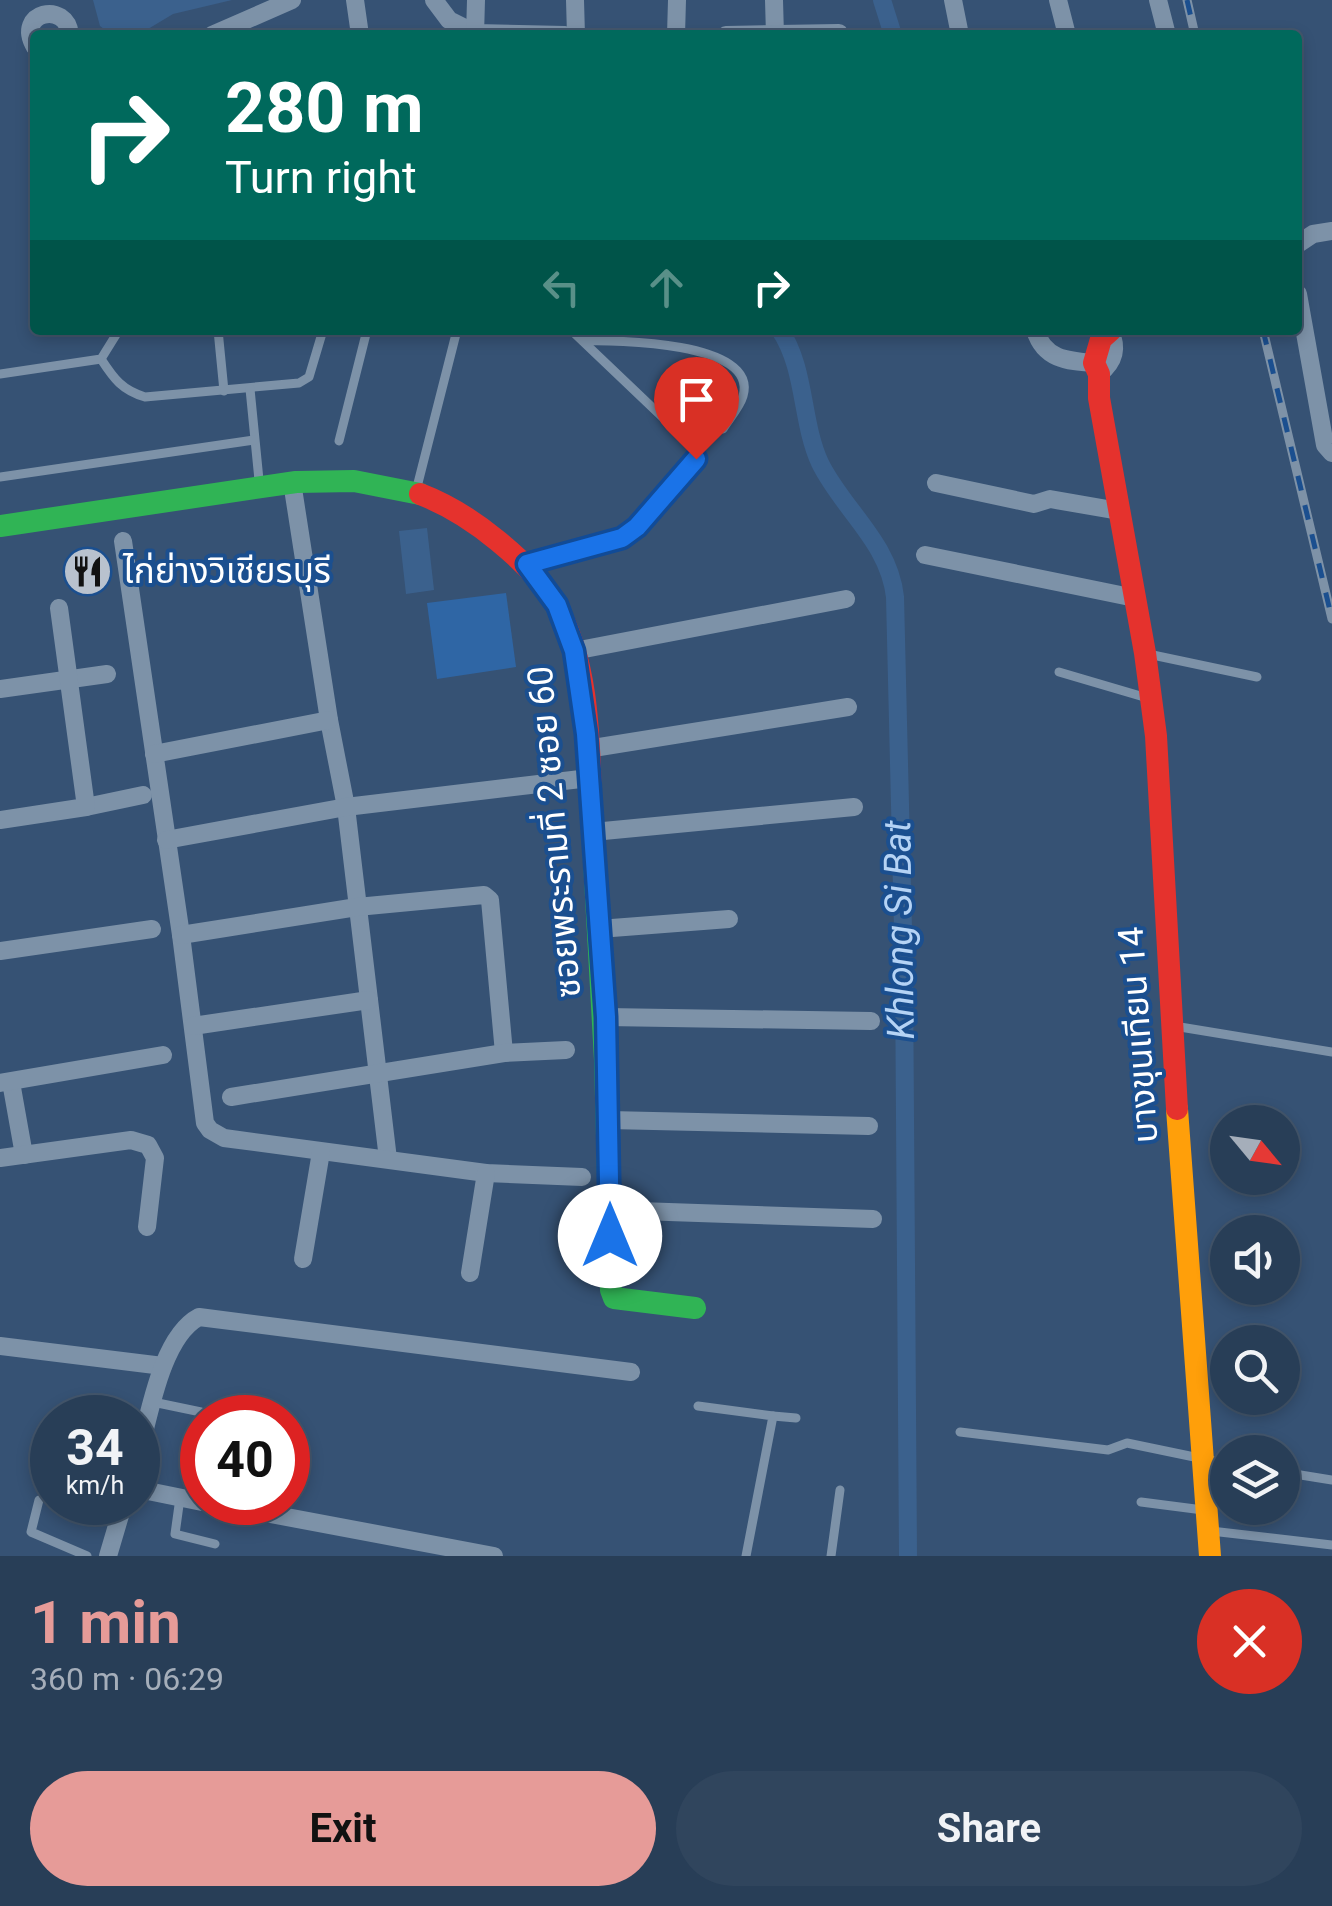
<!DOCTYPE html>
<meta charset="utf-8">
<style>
:root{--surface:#283e57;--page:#30455d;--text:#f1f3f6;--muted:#a5aeba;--line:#44576d;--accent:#e69b98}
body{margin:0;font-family:Roboto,"Noto Sans Thai",sans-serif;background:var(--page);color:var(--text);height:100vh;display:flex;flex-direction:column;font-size:38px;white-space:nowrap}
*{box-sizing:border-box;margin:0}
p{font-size:32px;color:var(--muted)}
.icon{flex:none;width:55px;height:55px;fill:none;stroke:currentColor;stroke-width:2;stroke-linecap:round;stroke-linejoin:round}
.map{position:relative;height:1556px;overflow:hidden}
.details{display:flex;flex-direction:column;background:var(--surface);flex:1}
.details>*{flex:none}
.banner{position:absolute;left:30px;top:30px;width:1272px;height:305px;border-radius:10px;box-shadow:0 5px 15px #0003,0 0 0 2px var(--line);background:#00695c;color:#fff;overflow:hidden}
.needle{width:65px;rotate:119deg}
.tools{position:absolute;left:1210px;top:1105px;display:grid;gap:20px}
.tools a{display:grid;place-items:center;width:90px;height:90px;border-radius:50%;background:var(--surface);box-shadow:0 5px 15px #0003,0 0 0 2px var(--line);font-size:50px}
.speed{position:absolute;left:30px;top:1395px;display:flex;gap:20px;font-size:50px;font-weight:700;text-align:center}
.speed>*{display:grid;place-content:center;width:130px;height:130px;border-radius:50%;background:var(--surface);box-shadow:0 5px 15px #0003,0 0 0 2px var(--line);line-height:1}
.speed small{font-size:25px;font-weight:400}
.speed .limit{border:15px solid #d22;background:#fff;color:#111}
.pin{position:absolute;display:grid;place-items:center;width:85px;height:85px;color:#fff;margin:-102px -42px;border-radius:50% 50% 50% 0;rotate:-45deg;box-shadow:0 0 10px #0007}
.pin .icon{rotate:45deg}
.me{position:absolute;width:110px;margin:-55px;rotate:0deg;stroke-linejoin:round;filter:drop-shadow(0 0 8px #0008)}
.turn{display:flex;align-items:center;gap:35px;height:210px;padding:0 30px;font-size:45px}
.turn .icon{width:130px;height:130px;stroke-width:2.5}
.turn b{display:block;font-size:70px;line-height:85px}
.lanes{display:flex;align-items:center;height:95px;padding:0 30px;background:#0003;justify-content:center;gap:50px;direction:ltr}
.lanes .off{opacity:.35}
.round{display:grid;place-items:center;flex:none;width:105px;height:105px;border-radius:52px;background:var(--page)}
.summary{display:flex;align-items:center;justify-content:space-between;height:170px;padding:0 30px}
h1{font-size:60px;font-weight:700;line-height:75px;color:var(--accent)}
.button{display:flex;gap:20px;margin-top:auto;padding:20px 30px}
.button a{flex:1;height:115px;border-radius:60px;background:var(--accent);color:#111;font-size:40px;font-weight:700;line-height:115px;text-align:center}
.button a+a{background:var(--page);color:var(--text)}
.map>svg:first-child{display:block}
.green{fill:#2f66a5}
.water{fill:#3b618d}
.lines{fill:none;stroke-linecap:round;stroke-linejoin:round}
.canal{stroke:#3b618d;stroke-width:18}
.lane{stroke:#7d92a8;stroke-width:9}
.street{stroke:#7d92a8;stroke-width:18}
.fast{stroke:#30b455;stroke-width:22}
.slow{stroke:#ff9f0a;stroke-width:22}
.jam{stroke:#e5322d;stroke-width:22}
.rail-casing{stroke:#7e92a7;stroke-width:9}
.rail{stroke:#1b4f8f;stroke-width:5;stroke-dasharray:15;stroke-linecap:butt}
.route-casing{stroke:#114b97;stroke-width:25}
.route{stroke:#1a73e8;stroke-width:18}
.labels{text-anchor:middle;stroke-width:8;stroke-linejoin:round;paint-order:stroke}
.poi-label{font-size:35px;fill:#fff;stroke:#1b4f8f;text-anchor:start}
.street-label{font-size:35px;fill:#fff;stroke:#1b4f8f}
.water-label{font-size:38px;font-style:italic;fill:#b5d3f5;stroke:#1b4f8f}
</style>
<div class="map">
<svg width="1332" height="1556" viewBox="0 0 1332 1556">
<rect width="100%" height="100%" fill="#365274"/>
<!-- green -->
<path class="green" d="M506,593L516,667L437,679L427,603Z"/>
<!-- water -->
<g class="water">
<path d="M93,0H232L173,14L138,35H112L100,26Z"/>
<path d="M427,528L434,590L406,594L399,531Z"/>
</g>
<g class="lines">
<!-- canal -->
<g class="canal">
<path d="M882,0L893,35"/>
<path d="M780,330C806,369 801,422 820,463C843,510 889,542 895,597L904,971L908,1556"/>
</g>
<!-- lane -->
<g class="lane">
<path d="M218,330L224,391"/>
<path d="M583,341C614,340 759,341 743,396C740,407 729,419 723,429"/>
<path d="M101,359C114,379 122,390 145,397L299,383L309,377L323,330"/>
<path d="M0,374L101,359L119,330"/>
<path d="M250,389L259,480"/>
<path d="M339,441L367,330"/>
<path d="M0,477L254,440"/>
<path d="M417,487L457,330"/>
<path d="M532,563L623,537L637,527L696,459L698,451L571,330"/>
<path d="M1148,654L1257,677"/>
<path d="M1059,672L1144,697"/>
<path d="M1174,1026L1332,1052"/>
<path d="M153,1402L201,1412"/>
<path d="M698,1406L773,1416L746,1556"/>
<path d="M773,1416L796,1418"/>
<path d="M960,1432L1108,1450L1127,1443L1228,1464"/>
<path d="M1282,1472L1332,1480"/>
<path d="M180,1498L175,1534L215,1544"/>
<path d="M39,1500L31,1532L87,1556"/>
<path d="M1141,1502L1203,1510"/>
<path d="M1211,1531L1332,1545"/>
<path d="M831,1556L840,1490"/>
</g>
<!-- street -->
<g class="street">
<path d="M355,0L360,35"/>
<path d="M434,0L449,20L475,33L565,35"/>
<path d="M575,0L576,35"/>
<path d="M774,0L775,35"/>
<path d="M953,0L960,35"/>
<path d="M1058,0L1067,35"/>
<path d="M1158,0L1167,35"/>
<path d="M212,35L292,0"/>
<path d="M475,35L476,0"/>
<path d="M676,35L677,0"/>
<path d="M726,35L839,33"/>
<path d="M35,47C14,12 67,0 70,35"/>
<path d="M1298,244L1313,234L1332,231"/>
<path d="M1298,294L1325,445L1332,453"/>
<path d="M1035,330C1044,359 1066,361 1094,363"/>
<path d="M1099,374C1114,362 1118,348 1110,331"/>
<path d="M292,482L329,720L346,807L388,1159"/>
<path d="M936,483L1034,504L1050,499L1119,511"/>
<path d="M123,541L181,935L205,1123L210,1130L224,1138L486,1173L582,1177"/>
<path d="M925,555L1135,598"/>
<path d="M574,651L846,599"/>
<path d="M0,689L107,674"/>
<path d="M587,749L848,707"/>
<path d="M154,754L329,720"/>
<path d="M86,807L143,795"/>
<path d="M0,820L86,807L59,608"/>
<path d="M593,832L854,807"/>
<path d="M166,840L346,807L589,778"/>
<path d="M599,929L729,919"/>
<path d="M181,935L357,907L484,895L490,900L504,1053"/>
<path d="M0,951L152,929"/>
<path d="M606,1017L871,1021"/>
<path d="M193,1026L369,1000"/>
<path d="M11,1082L24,1155"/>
<path d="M0,1083L163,1055"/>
<path d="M231,1097L504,1053L566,1050"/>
<path d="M609,1120L869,1126"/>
<path d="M0,1158L131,1140L148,1145L155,1158L147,1227"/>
<path d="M610,1210L873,1219"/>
<path d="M303,1259L321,1152"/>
<path d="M470,1273L486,1173"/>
<path d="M0,1346L163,1366"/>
<path d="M138,1457C149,1417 161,1337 199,1317L631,1372"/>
<path d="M138,1489L202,1502"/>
<path d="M207,1502L494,1556"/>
<path d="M108,1556L124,1502"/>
</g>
<!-- fast -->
<g class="fast">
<path d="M0,526L296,482L354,481L420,494"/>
<path d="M593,843L605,1060L611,1290L614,1298L695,1308"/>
</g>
<!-- slow -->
<path class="slow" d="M1177,1109L1210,1556"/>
<!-- jam -->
<g class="jam">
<path d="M1111,330L1101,339L1094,363L1099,374V398L1145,653L1156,736L1177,1109"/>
<path d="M420,494C449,505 475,522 498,541C520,559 541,579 555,603C595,672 588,766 593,843"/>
</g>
<defs>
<g id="rail">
<path d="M1187,0L1195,35"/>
<path d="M1263,330L1332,619"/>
</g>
</defs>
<!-- rail casing -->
<use href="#rail" class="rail-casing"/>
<!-- rail -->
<use href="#rail" class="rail"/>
</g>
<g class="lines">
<defs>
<path id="route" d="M610,1236L606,1017L586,734L574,651L557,605L527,564L622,538L637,527L696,459"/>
</defs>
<!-- route casing -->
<use href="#route" class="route-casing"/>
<!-- route -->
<use href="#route" class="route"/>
</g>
<!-- icons -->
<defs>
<symbol id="restaurant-disc" viewBox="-11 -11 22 22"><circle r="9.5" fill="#b9c2ce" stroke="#1b4f8f"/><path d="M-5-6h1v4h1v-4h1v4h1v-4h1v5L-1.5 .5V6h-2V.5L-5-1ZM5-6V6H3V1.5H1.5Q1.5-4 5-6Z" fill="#111"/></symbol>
</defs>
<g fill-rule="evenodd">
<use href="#restaurant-disc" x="60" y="544" width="55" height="55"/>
</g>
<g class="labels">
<!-- poi labels -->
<g class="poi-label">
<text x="123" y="583">ไก่ย่างวิเชียรบุรี</text>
</g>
<!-- street labels -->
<g class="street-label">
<text transform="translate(554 832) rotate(-95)" y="12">ซอยพระรามที่ 2 ซอย 60</text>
<text transform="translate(1138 1035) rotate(-94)" y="12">บางขุนเทียน 14</text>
</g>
<!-- water labels -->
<g class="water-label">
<text transform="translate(899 930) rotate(-91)" y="13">Khlong Si Bat</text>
</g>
</g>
</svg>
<div class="tools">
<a><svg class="needle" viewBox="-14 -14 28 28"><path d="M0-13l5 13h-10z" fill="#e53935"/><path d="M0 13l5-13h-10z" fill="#a5aeba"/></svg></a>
<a><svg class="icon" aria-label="sound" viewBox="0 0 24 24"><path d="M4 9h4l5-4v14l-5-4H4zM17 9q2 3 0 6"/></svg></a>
<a><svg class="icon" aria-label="search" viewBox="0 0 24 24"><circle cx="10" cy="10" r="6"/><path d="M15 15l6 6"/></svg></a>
<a><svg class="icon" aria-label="layers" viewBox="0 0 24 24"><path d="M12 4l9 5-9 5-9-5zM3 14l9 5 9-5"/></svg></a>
</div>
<div class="speed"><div>34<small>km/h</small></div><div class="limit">40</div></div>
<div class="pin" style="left:696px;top:459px;background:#d93025"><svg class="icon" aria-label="arrive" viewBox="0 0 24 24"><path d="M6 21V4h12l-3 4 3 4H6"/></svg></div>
<svg class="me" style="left:610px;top:1236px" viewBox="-20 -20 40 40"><circle r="19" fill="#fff"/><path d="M0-13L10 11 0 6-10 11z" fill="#1a73e8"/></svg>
<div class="banner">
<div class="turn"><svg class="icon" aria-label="right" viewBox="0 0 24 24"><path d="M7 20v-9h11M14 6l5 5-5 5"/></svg><div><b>280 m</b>Turn right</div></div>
<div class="lanes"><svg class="icon off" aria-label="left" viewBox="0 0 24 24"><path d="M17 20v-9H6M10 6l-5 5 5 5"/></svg><svg class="icon off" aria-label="ahead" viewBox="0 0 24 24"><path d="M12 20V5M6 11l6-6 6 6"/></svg><svg class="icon" aria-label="right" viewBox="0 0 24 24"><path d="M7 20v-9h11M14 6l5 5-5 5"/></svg></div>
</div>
</div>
<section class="details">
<div class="summary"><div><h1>1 min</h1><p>360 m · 06:29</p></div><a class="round" style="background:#d93025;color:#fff"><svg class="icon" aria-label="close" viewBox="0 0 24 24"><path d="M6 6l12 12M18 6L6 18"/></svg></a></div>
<div class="button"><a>Exit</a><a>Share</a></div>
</section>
